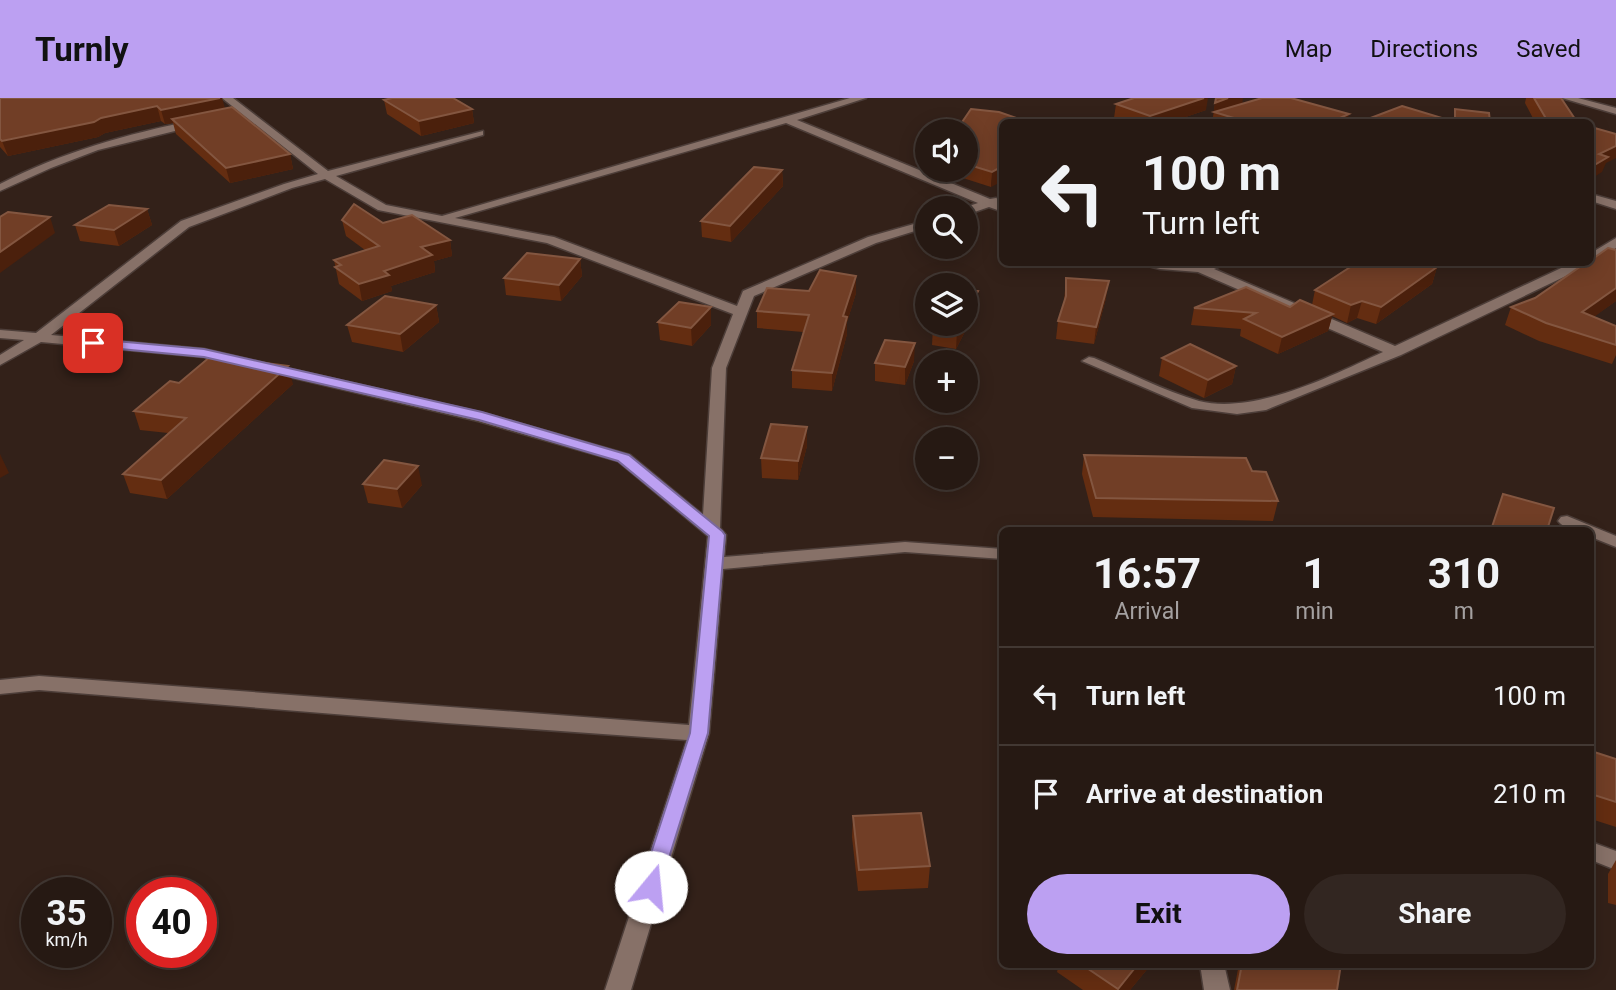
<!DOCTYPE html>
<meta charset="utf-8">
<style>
:root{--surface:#261913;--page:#322621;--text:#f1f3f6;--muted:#a4a0a0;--line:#423833;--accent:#bca0f2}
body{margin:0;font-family:Roboto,sans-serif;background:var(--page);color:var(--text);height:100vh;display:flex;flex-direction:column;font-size:26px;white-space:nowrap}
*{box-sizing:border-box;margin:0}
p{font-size:23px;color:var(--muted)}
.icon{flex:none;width:38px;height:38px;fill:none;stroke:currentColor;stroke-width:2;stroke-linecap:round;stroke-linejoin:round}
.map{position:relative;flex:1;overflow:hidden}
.sheet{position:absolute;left:999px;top:429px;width:595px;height:441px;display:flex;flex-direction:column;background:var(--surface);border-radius:10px;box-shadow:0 4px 18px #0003,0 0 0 2px var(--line)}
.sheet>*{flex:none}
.banner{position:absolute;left:999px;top:21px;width:595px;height:147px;border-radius:10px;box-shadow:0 4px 18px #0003,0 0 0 2px var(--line);background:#261913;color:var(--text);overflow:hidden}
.buttons{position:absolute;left:915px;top:21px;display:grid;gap:14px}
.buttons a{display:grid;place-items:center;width:63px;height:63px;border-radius:50%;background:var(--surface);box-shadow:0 4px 18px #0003,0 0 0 2px var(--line);font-size:35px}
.speed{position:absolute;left:21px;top:779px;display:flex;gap:14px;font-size:35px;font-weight:700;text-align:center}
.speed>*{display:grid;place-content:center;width:91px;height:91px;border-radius:50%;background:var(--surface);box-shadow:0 4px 18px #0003,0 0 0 2px var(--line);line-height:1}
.speed small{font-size:18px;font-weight:400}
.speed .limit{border:10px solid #d22;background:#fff;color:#111}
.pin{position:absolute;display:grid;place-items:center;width:60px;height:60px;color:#fff;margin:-30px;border-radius:14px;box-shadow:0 4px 10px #0006}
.me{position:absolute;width:77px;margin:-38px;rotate:17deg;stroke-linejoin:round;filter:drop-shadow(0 0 5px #0008)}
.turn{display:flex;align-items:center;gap:24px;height:147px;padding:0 28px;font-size:32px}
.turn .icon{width:91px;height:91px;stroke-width:2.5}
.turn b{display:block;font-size:49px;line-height:60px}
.eta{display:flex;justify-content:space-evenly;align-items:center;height:119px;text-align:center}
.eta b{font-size:42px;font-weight:700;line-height:49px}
.action{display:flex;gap:14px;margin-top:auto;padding:14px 28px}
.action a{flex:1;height:80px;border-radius:42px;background:var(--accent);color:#111;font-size:28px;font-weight:700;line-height:80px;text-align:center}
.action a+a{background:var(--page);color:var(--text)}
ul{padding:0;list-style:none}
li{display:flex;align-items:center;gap:21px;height:98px;padding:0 28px;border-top:2px solid var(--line)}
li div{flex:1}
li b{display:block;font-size:26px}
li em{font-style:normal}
header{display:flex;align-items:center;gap:42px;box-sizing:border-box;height:98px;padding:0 35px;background:var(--accent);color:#111}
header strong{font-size:33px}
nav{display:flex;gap:38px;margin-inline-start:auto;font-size:24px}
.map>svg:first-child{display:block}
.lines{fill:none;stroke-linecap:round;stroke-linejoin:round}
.minor-casing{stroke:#4d3e39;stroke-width:3}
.minor{fill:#877168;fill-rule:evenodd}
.wall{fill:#642d11}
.shaded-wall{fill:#4b200c}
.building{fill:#713e26;stroke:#835640;stroke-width:2}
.route{fill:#bca0f2;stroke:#7a689d;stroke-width:2}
</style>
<header>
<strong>Turnly</strong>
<nav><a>Map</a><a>Directions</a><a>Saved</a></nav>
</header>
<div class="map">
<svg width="1616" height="892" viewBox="0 0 1616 892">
<rect width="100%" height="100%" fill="#332119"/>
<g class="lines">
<defs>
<g id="minor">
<path d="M222,0H233L328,73L483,33V37L336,78L386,107L442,118L850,0H866L797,22L990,101L996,100L1002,103L1003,114L989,109L966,117V110H963L978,105L786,25L455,120L554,139L737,208L743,193L868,139L928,122V129L876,145L754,198L726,270L720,430L726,437L724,459L905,444L1003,451V461L905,454L723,471L709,635L631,892H605L687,642L446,625L39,592L0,596V582L39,578L689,627L708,438L618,363L478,323L204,259L41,244L0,267V257L24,242L0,240V232L36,235L181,123L284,86L318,76ZM325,81L378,112L547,145L733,216L712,270L703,417L630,357L487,316L204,251L51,237L189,129L292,90Z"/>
<path d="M1562,0H1578L1616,10V16Z"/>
<path d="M195,22L199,23V27L98,52L51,70L0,93V86C62,54 127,36 195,22Z"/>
<path d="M1591,96L1616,103V111L1591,103Z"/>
<path d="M1616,140V150L1589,167L1401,257L1266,312L1237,316L1192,310L1082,263L1089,259L1094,260C1128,274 1164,293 1199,303C1255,317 1333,277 1383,254L1198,174L1160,171L1133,164H1230L1214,171L1395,248L1574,164H1591V155Z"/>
<path d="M1567,418L1616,438V449L1591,439V432C1579,432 1566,433 1558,423L1561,419Z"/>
<path d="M1591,744L1616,753V772L1591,762Z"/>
<path d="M1200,866H1224L1230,892H1204Z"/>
</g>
</defs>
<!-- minor casing -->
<use href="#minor" class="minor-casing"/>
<!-- minor -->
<use href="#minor" class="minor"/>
</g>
<!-- wall -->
<g class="wall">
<path d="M0,0L225,10L290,56L293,71L230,85L176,36L173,25L165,26L161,23L105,35L98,39L8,58L0,49Z"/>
<path d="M1216,0L1242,6L1347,24H1212Z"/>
<path d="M1526,0H1561L1577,24H1535L1525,5Z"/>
<path d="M384,2L472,11L474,25L421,38L387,16Z"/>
<path d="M1116,6L1206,12L1171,24H1126L1114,20Z"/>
<path d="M999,14L991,89L938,72H966V33Z"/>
<path d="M782,72L783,88L731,144L702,139L701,123Z"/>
<path d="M147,111L152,127L119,148L80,143L75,127Z"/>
<path d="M342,122L383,125L450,142L452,158L434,163L435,174L391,188L392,193L362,203L339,186L334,162L365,152L346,138Z"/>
<path d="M1616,152V203L1593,219L1616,247V257L1612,266L1539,243L1505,227L1511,209L1535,200Z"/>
<path d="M580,161L582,178L561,203L506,197L504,180Z"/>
<path d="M1437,169L1432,186L1376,226L1357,220L1347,225L1332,218L1328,233L1278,256L1240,238L1241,231L1191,227L1194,210L1290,209L1312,207L1315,192Z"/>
<path d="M1066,180L1106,200L1094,246L1056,241L1058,223L1064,204Z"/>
<path d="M809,193L856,195L847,224V236L832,293L792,290V272L803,234L757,230V213Z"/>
<path d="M436,207L439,224L403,254L352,244L347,227Z"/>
<path d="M711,209V227L692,248L660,242L658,224Z"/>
<path d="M977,210L956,251L932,247L933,229Z"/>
<path d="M1162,260L1236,268L1232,286L1204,300L1159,278Z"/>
<path d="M914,263L905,287L875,283V265Z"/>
<path d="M179,285L293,286L167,401L130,395L123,376L168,335L140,332L134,313Z"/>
<path d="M807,348L798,382L762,380L761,360Z"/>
<path d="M1084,357L1252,373L1278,403L1273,423L1093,419L1082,376Z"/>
<path d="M363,386L422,387L402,410L368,405Z"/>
<path d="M1591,653L1616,661V729L1591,721Z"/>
<path d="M853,718L930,768L928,790L858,793L852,739Z"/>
<path d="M1616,762V807L1608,805V776Z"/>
<path d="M1059,866H1149V869L1130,892H1083L1057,874Z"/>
<path d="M1239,866H1341L1337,892H1234Z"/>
</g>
<!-- shaded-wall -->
<g class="shaded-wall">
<path d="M217,0H222L225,10L172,21L173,25L165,26L161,12Z"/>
<path d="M1204,0H1208L1206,12L1171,24H1149L1150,18Z"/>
<path d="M1228,0H1243L1242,8L1214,14L1213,19L1215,5Z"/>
<path d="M157,8L161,23L105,35L98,39L8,58L2,43Z"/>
<path d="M472,11L474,25L421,38L419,23Z"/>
<path d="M1349,16L1347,24H1331Z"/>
<path d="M1616,48V60L1606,65L1602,74L1591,81V69L1599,56Z"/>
<path d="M290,56L293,71L230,85L226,70Z"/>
<path d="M1003,68V83L991,89L992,74Z"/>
<path d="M782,72L783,88L731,144L730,128Z"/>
<path d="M147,111L152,127L119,148L114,132Z"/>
<path d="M50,119L55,135L0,175V154Z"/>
<path d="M450,142L452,158L434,163L435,174L391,188L392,193L362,203L359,186L384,173L421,149Z"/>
<path d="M580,161L582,178L561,203L559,187Z"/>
<path d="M1437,169L1432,186L1376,226L1381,209Z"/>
<path d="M856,178V195L847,224V236L832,293V275L843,218Z"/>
<path d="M1109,183L1106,200L1094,246L1096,229Z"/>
<path d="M1616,190V203L1576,232L1582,214Z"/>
<path d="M978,193L977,210L956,251L957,233L961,226H966V216Z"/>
<path d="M1362,203L1357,220L1347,225L1351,207Z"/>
<path d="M436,207L439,224L403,254L400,236Z"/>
<path d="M711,209V227L692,248L691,230Z"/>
<path d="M1333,216L1328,233L1278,256L1282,239Z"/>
<path d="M915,245L914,263L905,287V269Z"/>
<path d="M288,268L293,286L167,401L161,382Z"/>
<path d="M1236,268L1232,286L1204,300L1208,282Z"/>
<path d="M807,329V348L798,382V363Z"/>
<path d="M0,356L9,375L0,380Z"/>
<path d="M418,368L422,387L402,410L397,391Z"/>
<path d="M1138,866H1149V869L1130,892H1118Z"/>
</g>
<!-- building -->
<g class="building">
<path d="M0,0H220L161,12L157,8L101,20L94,24L2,43L0,41Z"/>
<path d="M392,0H453L472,11L419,23L384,2Z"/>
<path d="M1134,0H1204L1150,18L1116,6Z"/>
<path d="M1216,0H1228L1215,5Z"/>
<path d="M1262,0H1291L1349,16L1331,24H1247L1214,14Z"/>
<path d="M1534,0H1561L1577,24H1548Z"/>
<path d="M1402,8L1455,24V11L1489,15L1490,24H1360Z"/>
<path d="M232,9L290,56L226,70L172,21Z"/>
<path d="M971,11L999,14L1028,24H1003V68L992,74L966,66V33H956Z"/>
<path d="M1591,29L1616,36V48L1599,56L1608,59L1591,69Z"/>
<path d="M754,69L782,72L730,128L701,123Z"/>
<path d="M354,106L383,125L412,117L450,142L421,149L432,157L384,173L389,177L359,186L335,169L341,167L334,162L379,148L342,122Z"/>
<path d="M109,107L147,111L114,132L75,127Z"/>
<path d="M8,114L50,119L0,154V119Z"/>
<path d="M1608,150L1616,152V190L1582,214L1616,228V247L1546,225L1511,209L1535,200L1587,164H1591V162Z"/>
<path d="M527,155L580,161L559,187L504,180Z"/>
<path d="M1358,164H1425L1437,169L1381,209L1362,203L1351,207L1315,192Z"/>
<path d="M820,172L856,178L843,218L847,219L832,275L792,272L809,217L757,213L767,190L809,193Z"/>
<path d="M1066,180L1109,183L1096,229L1058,223L1066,198Z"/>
<path d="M1246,189L1290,209L1300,202L1333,216L1282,239L1244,221L1256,215L1194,210Z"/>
<path d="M966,192L978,193L966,216Z"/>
<path d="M385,198L436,207L400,236L347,227Z"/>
<path d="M679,204L711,209L691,230L658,224Z"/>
<path d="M934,226H961L957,233L933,229Z"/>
<path d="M885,242L915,245L905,269L875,265Z"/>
<path d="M1190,246L1236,268L1208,282L1162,260Z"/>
<path d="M211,258L288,268L161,382L123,376L186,320L134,313L170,283L179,285Z"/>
<path d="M771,326L807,329L798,363L761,360Z"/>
<path d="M1084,357L1246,360L1252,373L1266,374L1278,403L1096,400Z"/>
<path d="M384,362L418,368L397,391L363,386Z"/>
<path d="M1503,396L1554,410L1547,432H1491Z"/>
<path d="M1591,653L1616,661V704L1591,696Z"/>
<path d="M921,715L930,768L859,772L853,718Z"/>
<path d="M1081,866H1138L1118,891Z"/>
<path d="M1242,866H1341L1337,892H1237Z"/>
</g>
<!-- route -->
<path class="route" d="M93,241L204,251L482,314L629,357L722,433L725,437L708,635L658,795L651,798L643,795L640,789L690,635L709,438L618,363L479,322L204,259L89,248V242Z"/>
</svg>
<div class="buttons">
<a><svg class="icon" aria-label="sound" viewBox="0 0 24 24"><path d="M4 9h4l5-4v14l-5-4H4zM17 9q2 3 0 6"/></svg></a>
<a><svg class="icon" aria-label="search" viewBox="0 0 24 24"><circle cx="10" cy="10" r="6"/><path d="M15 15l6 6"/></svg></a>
<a><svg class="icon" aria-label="layers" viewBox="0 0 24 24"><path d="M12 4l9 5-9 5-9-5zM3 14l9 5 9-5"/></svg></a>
<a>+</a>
<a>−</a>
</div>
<div class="speed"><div>35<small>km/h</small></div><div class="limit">40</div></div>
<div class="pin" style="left:93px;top:245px;background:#d93025"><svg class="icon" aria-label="arrive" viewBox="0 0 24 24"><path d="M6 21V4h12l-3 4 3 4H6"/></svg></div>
<svg class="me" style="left:651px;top:789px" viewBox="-20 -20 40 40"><circle r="19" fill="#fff"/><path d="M0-13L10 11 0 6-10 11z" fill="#bca0f2"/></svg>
<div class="banner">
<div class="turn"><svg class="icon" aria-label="left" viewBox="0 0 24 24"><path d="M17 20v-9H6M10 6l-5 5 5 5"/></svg><div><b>100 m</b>Turn left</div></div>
</div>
<section class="sheet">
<div class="eta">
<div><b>16:57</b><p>Arrival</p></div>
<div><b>1</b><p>min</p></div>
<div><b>310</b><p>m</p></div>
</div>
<ul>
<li><svg class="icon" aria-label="left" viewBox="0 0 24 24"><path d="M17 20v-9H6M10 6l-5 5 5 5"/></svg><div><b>Turn left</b></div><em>100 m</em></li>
<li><svg class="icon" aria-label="arrive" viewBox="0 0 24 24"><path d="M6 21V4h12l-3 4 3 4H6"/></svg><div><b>Arrive at destination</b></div><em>210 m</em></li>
</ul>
<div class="action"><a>Exit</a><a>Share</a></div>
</section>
</div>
